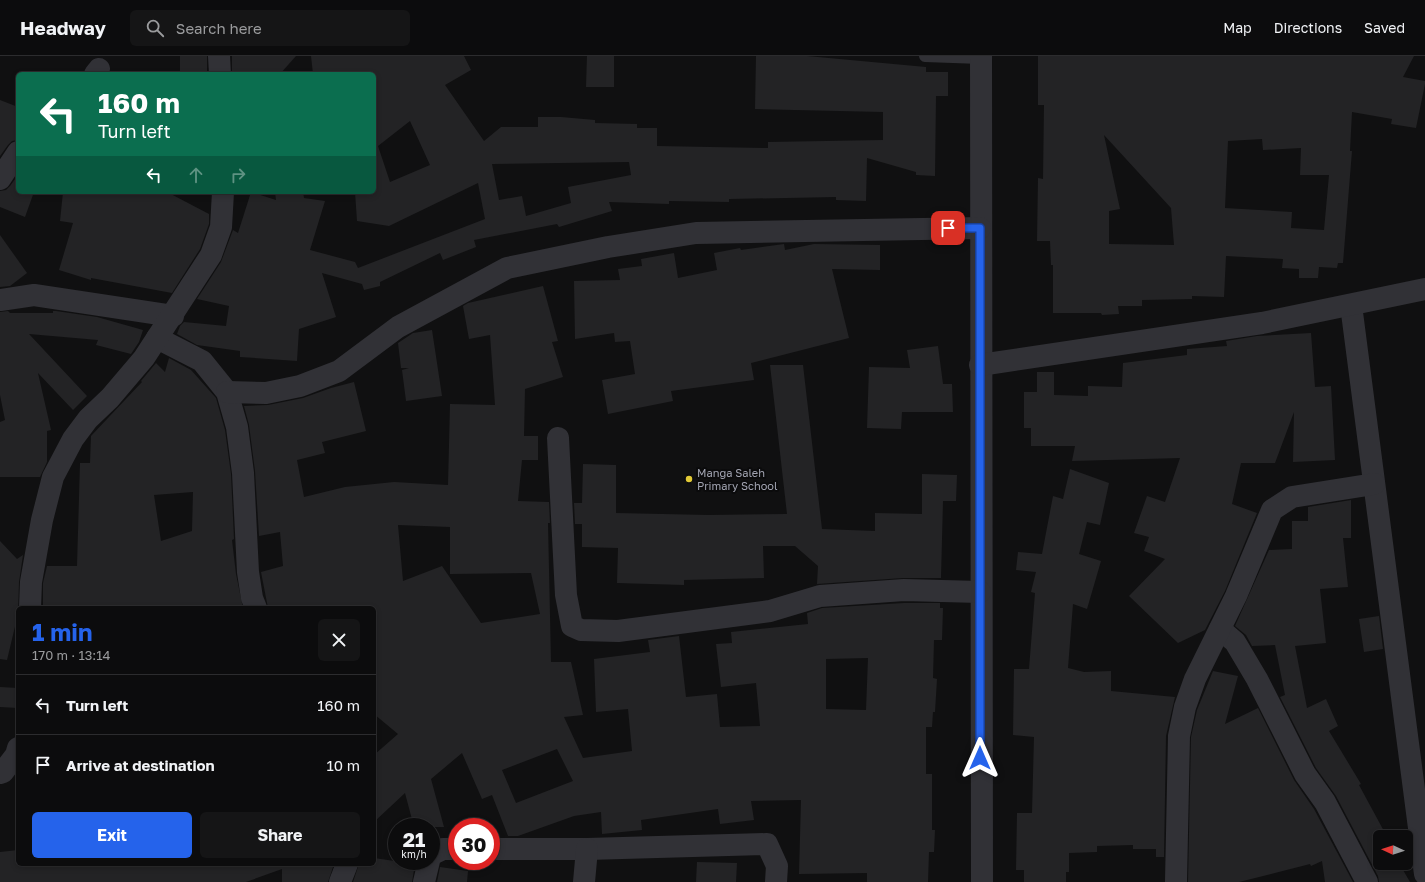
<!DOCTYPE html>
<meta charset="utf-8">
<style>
:root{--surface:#0c0c0d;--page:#151516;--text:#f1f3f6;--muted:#9a9b9d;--line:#2c2c2e;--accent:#2563eb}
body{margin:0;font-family:"Golos Text",sans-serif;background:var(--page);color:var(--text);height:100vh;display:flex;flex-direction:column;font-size:15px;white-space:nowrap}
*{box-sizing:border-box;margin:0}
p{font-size:13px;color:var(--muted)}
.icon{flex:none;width:22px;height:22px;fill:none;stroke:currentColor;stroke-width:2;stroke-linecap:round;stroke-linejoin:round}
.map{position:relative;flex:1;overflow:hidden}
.drawer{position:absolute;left:16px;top:550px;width:360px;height:260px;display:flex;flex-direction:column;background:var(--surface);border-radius:6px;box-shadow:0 2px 6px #0003,0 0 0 1px var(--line)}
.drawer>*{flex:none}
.guide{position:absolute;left:16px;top:16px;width:360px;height:122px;border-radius:6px;box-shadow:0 2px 6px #0003,0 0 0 1px var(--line);background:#0b6e4f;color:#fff;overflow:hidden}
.needle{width:26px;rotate:273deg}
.controls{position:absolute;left:1373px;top:774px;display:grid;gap:8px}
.controls a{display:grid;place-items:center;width:40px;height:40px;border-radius:6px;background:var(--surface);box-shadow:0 2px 6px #0003,0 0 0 1px var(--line);font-size:20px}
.speed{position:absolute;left:388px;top:762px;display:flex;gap:8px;font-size:20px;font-weight:700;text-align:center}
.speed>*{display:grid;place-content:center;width:52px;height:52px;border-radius:50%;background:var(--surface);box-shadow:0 2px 6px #0003,0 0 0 1px var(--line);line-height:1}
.speed small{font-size:10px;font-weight:400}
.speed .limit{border:6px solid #d22;background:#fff;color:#111}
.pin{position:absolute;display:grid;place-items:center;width:34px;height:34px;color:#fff;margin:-17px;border-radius:8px;box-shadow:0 2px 6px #0006}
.me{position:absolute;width:44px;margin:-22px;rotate:0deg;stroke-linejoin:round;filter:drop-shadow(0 0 3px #0008)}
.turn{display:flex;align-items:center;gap:14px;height:84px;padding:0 16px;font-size:18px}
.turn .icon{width:52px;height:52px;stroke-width:2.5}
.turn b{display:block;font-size:28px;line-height:34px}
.lanes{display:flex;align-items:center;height:38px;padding:0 16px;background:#0003;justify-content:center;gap:20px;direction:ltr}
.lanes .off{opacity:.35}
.round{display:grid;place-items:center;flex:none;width:42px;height:42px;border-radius:6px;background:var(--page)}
.overview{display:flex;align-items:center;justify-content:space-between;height:68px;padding:0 16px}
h1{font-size:24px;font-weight:700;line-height:30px;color:var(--accent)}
.cta{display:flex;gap:8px;margin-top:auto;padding:8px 16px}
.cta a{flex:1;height:46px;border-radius:6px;background:var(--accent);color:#fff;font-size:16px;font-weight:700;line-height:46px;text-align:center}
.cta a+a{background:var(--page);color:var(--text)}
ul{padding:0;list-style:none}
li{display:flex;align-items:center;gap:12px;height:60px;padding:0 16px;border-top:1px solid var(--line)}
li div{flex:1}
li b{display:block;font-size:15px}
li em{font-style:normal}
header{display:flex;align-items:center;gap:24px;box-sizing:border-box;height:56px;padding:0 20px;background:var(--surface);border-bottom:1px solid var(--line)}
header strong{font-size:19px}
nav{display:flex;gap:22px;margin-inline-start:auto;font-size:14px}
.search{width:280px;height:36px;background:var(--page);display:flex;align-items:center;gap:10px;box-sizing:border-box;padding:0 14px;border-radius:6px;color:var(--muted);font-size:15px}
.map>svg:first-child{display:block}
.building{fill:#232325;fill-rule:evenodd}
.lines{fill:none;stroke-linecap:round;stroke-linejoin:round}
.lane{stroke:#313136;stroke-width:12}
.street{stroke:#313136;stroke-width:22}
.route-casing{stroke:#184099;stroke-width:10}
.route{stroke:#2563eb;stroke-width:7}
.poi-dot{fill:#e2ca37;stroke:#0b0b0c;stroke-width:1.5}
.labels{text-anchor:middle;stroke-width:4;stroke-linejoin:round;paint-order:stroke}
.poi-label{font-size:11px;fill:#a2a4b1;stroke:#0b0b0c;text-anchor:start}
</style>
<header>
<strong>Headway</strong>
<div class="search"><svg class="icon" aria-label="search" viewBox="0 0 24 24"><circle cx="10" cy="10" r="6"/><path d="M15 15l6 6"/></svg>Search here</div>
<nav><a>Map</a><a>Directions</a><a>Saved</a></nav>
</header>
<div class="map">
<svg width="1425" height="826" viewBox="0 0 1425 826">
<rect width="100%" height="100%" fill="#101011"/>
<!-- building -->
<g class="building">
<rect x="180" y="0" width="27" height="18"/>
<path d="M232,0H296L280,18H232Z"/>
<path d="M311,0H464L471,14L445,29L484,85L501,71H538V61H561L595,64V67L637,68V72H657V90L768,92V86L883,84V56L755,53L756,0H807L926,11V16H948V40H936L935,120L916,119V116L867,102L866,145L836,144V141L729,143V146L669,145V148L609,146L612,155L559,171L557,168L474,184L476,191L443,204L440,197L380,226V230L364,234L362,228L322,217L336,261L299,273L297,305L240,301V295L197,289L177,278L180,270L184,266L226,270L229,250L197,243L221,206L233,174L238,177L251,136L276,144L275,136H303L304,142L325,145L310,194L355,206L358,212L485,163L478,127L389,170L357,165L355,136H374V18H313ZM410,65L430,109L390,126L378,90ZM629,106L631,119L568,131L571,147L526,160L522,140L499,144L492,108Z"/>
<path d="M587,0H614V31H586Z"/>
<path d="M1038,0H1414L1403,21L1425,25V28L1416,72L1391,68L1392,63L1352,56L1350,95H1352L1343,207H1338L1337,212L1319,211L1318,222H1299V213L1282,212L1283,203L1226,200L1224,241L1192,240V243L1142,244V250H1118L1119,258L1102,259L1101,257H1053V209H1051L1050,185H1037L1038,122L1043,123L1044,49H1038ZM1104,79L1171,152L1174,189L1109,188V155L1120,153ZM1262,83L1263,94L1301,92L1300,119H1329L1324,174L1291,172L1292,156L1225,152L1228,85Z"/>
<path d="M0,44L18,51V84L12,85L8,89L0,100Z"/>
<path d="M18,119V136H34L25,161L0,151V135L6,134L10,130Z"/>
<path d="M63,136H167L209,158V168L200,193L172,237L91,222V224L59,214L73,167L60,165Z"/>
<path d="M0,179L27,217L10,230L0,231Z"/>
<path d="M784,188L785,194L814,188L880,189V214L832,213L849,282L751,307L754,324L671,335L673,345L608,358L602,324L635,318L630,285L615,286L614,277L575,283L574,225L620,224L618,213L642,210L641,203L674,197L678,222L717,214L714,197L740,192L741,194Z"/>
<path d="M543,230L558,285L552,286L563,321L525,333L524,380H538V404H522L518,445L549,446L550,467H548L551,606H571L583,659L564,661L583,702L632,695L628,653L596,656L594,603L650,596L648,584L679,580L686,641L717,638L720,671L760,670L756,627L721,631L716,588L732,587L731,576L808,568L807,557L822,552L904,547H940V552H943L942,584H934L933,622L937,623L935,656H933L932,671H926V718H932V774H935L934,796H929L928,826H867V817L799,818L801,744L751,745L754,764L720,768L718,753L641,764L642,774L602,778L601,756L574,760L518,780H508L492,739L482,743L462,697L431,723L444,771H414L405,737L374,766V699L398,678L374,658V552H268L261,516L283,510L280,476L259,480L255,415L249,369L244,350L268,349L303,342L331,332L354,326L366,375L322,386L325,397L297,404L304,441L345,431L394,426L448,429L450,348L495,349L490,279L469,283L463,250L468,247ZM398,469L450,471V518L531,517L540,558L481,567L442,510L403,525ZM868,602L866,654L826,653V603ZM557,693L573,725L516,747L502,714Z"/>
<path d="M8,255L10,257H53V255H56L97,261L143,274L139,286L131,298L96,289L98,284L29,278L87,340L73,354L38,317L51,374L47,375V406L40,421H0V366L5,364L0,339V256Z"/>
<path d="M432,274L442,340L406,345L402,314L409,312H401L398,287L413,277Z"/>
<path d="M1311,277L1315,331L1331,330L1335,404L1293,406L1294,356L1275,407H1241L1232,448L1257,457L1225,535L1205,574L1178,587L1129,540L1165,503L1144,495L1149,481L1134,477L1147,440L1165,446L1180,402L1072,405L1075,390H1031V372H1024V336H1037V316H1054V339L1088,340V330L1122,331L1123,307L1187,299V293L1227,290L1226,285L1257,280Z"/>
<path d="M938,290L943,328H952L953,356H902L901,373L867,372L869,311L910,312L907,294Z"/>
<path d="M169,302L191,314L216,342L225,374L231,418L234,483L232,484L236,518L243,552H43V527L47,510H77L80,407H90L91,380L142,326L141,325L156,307L165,316ZM193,436L192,475L161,485L154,439Z"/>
<path d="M770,309H803L822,473L875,475V457L922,458V418L957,419L956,445H943L941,522H903L817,528L818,510L795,490H763L764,522L684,524V529L617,527L618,492L582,491V468H575L574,447H582L583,408L616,409V457L708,459L787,458Z"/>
<path d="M1070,413L1109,427L1100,469L1087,466L1079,498L1101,505L1087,553L1073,548L1068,612L1084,616L1111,615V635L1175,641L1166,680L1164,801H1156V793H1133V789L1097,790V796L1069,797V816H1066V826H1024V814H1016L1017,757H1032L1034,681L1013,679L1014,613H1029L1035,537L1031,536L1036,516L1016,514L1018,496L1042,498L1053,440L1063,443Z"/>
<path d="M1351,444V482H1343L1348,531L1320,533L1326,587L1295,590L1307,652L1326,643L1338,670L1329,675L1361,728L1359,729L1385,777L1380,779V807H1399L1410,826H1379L1378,820L1336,740L1316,712L1280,641L1285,639L1275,589L1252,590L1246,579L1235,570L1269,494L1292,493V465H1308V451Z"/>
<path d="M0,485L17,503L23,499L19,526L18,558L7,604L0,603Z"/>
<path d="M1379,560L1383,593L1364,596L1359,563Z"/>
<path d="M1213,615L1238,620L1225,668L1258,652L1294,724L1314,753L1353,826H1325L1322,805L1311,810L1310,808L1239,826H1188L1191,681L1197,654Z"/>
<path d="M0,631L18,632V652L0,651Z"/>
<path d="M18,794V808H334L328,826H282V813L246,826H0V796Z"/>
<path d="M374,802L415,808L412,826H353L359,808H374Z"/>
<path d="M697,806L737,807L736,826H696Z"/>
<path d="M440,811L468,815L467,826H437Z"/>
</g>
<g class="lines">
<!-- lane -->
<path class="lane" d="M925,0L981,2"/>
<!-- street -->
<g class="street">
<path d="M219,0L220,18"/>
<path d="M981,0L982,826"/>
<path d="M95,18L99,13"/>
<path d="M0,123L18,96"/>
<path d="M0,244L34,239L173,260"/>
<path d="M1351,249L1425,818"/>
<path d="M157,282L202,305L227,336L237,371L243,417L248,516L252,542L256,552"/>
<path d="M980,309L1262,267L1425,233"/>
<path d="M227,336L266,337L300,330L339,315L398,271L507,212L608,191L696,177L980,172"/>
<path d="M558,382L566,539L572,570L581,574L618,575L770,555L820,540L904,534L980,536"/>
<path d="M30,552L31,526L42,464L53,421L73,383L88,363L110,342L144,302L211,199L221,171L223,136"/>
<path d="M1220,573L1235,586L1257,623L1305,718L1325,746L1367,826"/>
<path d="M0,717L3,716L16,699L18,692"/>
<path d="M491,793H587L767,788L777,810L776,826"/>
<path d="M431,799L443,793H457"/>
<path d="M340,826L347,808"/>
<path d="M424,826L429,805"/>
<path d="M584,826L587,793"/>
<path d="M1176,826L1179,680L1185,651L1195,623L1236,540L1272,454L1292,441L1374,428"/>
</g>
</g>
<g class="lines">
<defs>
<path id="route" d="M948,172H980V702"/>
</defs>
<!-- route casing -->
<use href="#route" class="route-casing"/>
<!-- route -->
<use href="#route" class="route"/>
</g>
<!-- markers -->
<circle class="poi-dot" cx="689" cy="423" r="4"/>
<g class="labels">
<!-- poi labels -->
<g class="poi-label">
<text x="697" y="421">Manga Saleh<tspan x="697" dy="13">Primary School</tspan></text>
</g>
</g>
</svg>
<div class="controls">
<a><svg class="needle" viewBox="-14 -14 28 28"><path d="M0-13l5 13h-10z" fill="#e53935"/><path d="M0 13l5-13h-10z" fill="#9a9b9d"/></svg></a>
</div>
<div class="speed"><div>21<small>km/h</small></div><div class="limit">30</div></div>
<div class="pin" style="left:948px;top:172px;background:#d93025"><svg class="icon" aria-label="arrive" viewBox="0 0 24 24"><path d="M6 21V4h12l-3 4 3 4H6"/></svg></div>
<svg class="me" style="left:980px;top:702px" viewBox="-20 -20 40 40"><path d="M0-17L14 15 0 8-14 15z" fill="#2563eb" stroke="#fff" stroke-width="4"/></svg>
<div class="guide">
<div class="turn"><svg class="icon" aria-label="left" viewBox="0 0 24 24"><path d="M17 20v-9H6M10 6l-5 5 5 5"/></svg><div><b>160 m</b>Turn left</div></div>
<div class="lanes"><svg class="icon" aria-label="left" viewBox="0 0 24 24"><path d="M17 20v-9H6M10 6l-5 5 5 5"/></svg><svg class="icon off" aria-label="ahead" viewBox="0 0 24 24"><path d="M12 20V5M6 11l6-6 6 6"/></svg><svg class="icon off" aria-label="right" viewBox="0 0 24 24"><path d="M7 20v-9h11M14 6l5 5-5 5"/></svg></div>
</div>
<section class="drawer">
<div class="overview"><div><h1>1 min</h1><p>170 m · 13:14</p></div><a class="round"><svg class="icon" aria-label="close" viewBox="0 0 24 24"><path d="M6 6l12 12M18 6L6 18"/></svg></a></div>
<ul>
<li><svg class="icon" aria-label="left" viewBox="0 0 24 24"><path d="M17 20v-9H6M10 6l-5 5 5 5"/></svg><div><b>Turn left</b></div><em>160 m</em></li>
<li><svg class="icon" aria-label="arrive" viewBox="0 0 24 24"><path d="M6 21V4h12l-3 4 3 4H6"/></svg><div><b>Arrive at destination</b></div><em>10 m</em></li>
</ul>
<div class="cta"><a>Exit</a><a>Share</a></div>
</section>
</div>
